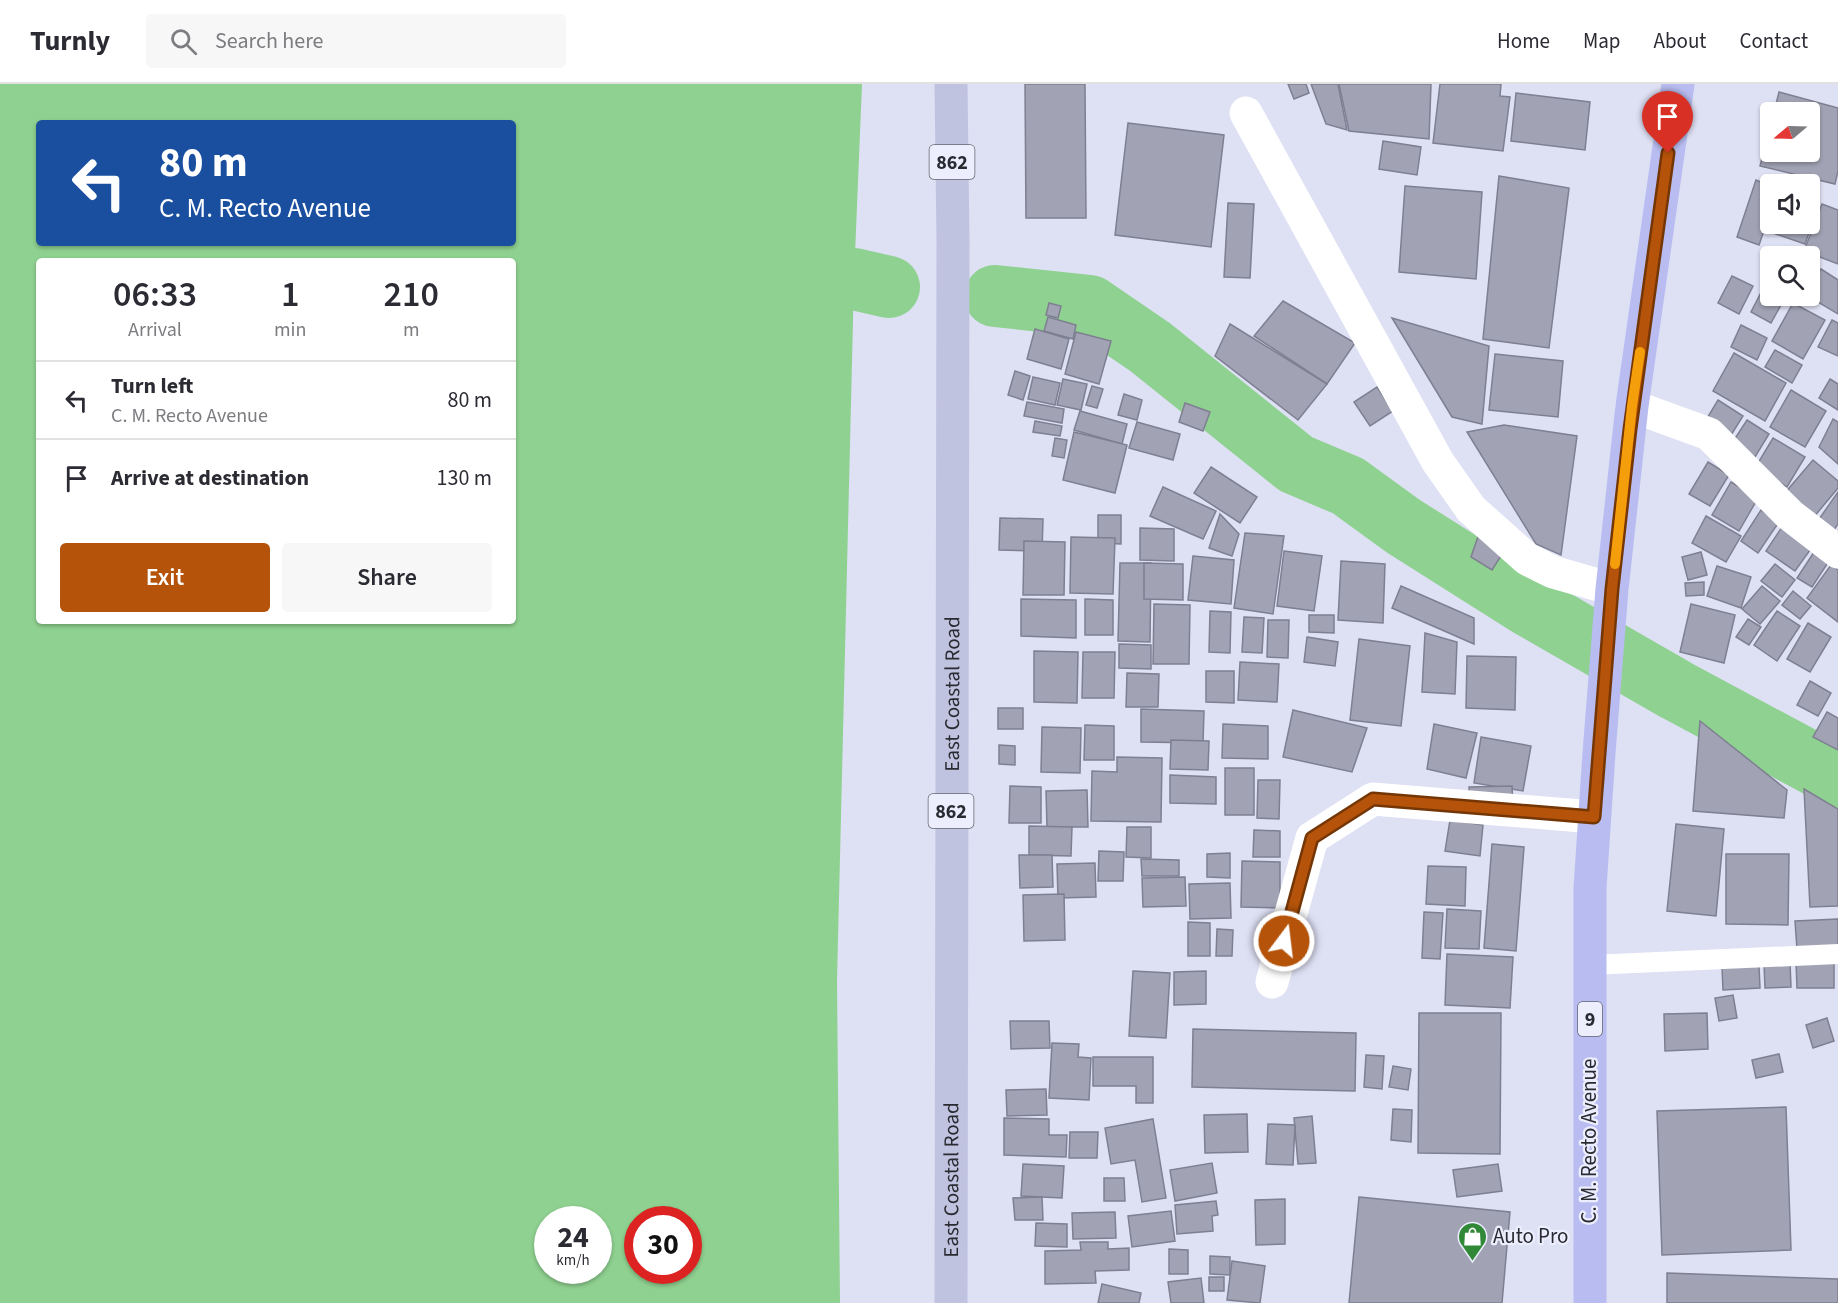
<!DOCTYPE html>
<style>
:root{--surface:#fff;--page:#f7f7f7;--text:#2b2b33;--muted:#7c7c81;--line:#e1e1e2;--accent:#b45309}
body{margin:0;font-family:"Source Sans 3",sans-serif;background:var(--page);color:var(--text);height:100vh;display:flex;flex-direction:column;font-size:22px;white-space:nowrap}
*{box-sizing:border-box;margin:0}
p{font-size:20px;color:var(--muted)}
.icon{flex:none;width:33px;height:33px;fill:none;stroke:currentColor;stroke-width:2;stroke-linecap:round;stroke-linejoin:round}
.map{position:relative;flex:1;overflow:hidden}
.panel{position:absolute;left:36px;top:174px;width:480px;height:366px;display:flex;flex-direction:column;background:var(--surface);border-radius:6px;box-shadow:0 2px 4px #0004}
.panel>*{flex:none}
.top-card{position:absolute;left:36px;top:36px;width:480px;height:126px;border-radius:6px;box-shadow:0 2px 4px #0004;background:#1a4fa0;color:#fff;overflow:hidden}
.needle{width:39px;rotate:251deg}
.tools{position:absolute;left:1760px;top:18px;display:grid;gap:12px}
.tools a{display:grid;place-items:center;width:60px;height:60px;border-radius:6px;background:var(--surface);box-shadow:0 2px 4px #0004;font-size:30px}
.speed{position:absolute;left:534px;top:1122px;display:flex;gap:12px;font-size:30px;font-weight:700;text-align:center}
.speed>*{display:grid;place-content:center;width:78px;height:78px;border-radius:50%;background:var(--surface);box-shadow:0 2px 4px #0004;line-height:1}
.speed small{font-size:15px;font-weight:400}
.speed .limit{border:9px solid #d22;background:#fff;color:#111}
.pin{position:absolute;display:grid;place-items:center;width:51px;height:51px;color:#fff;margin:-62px -26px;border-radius:50% 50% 50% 0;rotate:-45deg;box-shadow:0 0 6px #0007}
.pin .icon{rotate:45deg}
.me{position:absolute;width:66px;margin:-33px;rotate:15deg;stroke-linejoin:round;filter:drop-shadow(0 0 4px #0008)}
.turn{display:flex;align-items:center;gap:21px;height:126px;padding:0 24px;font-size:27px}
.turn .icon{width:78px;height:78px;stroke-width:2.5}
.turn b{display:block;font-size:42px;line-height:51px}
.eta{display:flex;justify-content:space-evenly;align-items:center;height:102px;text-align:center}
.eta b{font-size:36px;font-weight:600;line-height:42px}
.cta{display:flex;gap:12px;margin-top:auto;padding:12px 24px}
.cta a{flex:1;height:69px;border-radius:6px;background:var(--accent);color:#fff;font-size:24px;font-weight:600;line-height:69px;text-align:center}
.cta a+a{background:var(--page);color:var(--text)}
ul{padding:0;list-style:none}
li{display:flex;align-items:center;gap:18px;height:78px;padding:0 24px;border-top:2px solid var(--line)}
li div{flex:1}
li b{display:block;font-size:22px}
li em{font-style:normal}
header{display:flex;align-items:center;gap:36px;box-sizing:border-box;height:84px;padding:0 30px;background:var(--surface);border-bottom:2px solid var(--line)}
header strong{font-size:28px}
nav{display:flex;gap:33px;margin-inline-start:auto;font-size:21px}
.search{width:420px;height:54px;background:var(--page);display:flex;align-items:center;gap:15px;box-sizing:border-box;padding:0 21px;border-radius:6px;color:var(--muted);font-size:22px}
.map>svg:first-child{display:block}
.water{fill:#8fd190;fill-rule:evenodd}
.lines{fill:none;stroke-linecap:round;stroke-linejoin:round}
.river{stroke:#8fd190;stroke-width:62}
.building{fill:#a1a3b5;stroke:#7e7f91;stroke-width:1.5}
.lane{stroke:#fff;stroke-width:20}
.street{stroke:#fff;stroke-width:33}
.primary{stroke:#c0c3df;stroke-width:33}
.highway{stroke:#b8bcf0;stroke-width:33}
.route-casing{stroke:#753606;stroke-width:15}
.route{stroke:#b45309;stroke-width:10}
.slow{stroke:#f59e0b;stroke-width:10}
.labels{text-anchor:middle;stroke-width:4.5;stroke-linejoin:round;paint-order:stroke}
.shield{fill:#eceefe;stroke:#64666f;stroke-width:1.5}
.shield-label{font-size:20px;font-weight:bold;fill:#2a2b32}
.street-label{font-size:21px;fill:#2a2b32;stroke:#eceefe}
.poi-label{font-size:21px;fill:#2a2b32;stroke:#eceefe;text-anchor:start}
</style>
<header>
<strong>Turnly</strong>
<div class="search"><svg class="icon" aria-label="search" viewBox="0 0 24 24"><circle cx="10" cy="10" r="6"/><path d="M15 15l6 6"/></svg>Search here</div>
<nav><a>Home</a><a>Map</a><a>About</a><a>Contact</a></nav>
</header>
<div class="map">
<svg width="1838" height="1219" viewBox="0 0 1838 1219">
<rect width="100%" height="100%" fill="#dee0f4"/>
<!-- water -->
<path class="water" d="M0,0H862L854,195L837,897L840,1219H0ZM39,39H513V159H39ZM39,177H513V537H39ZM548,1136H598V1186H548ZM638,1136H688V1186H638Z"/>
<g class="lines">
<!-- river -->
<g class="river">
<path d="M854,195L889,203"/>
<path d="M995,212L1090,222L1150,263L1296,380L1348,402L1403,442L1528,521L1676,606L1838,693"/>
</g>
</g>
<!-- building -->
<g class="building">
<path d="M1025,0H1085L1086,134H1026Z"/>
<path d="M1288,0H1306L1309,9L1294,15Z"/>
<path d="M1311,0H1338L1347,46L1326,40Z"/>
<path d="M1339,0H1431L1429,55L1349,47Z"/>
<path d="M1440,0H1501L1500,12L1510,13L1503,67L1433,59Z"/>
<path d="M1779,8L1838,24V87L1835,100L1760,82L1770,44V68H1809V28H1774Z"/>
<path d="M1516,9L1590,18L1585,66L1511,57Z"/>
<path d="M1128,39L1224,51L1211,163L1115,151Z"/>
<path d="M1383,57L1421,63L1417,91L1379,85Z"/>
<path d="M1499,92L1569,104L1549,264L1483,255Z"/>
<path d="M1756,96L1770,102V129L1759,161L1737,153Z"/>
<path d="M1405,102L1482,108L1476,195L1399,188Z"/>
<path d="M1809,116L1819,120L1805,160L1764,146L1770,129V140H1809Z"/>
<path d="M1228,119L1254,120L1250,194L1224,193Z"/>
<path d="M1822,120L1838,126V180L1804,167Z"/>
<path d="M1821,185L1838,196V230L1808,212L1809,204Z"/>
<path d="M1732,192L1753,202L1739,230L1718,219Z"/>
<path d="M1769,193L1770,212H1786L1771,239L1751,228Z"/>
<path d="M1283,217L1355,259L1327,300L1254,252Z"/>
<path d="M1049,219L1061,222L1058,234L1046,231Z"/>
<path d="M1793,219L1825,236L1803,275L1772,257Z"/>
<path d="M1048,233L1076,241L1073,255L1044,247Z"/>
<path d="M1392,234L1489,262L1482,340L1452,333Z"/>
<path d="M1832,236L1838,239V272L1818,263Z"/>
<path d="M1230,240L1327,300L1298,336L1215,272Z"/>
<path d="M1741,241L1767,254L1757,276L1731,263Z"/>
<path d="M1035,245L1069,255L1061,285L1027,275Z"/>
<path d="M1076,248L1111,257L1099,300L1065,290Z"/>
<path d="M1775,266L1802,281L1792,299L1765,283Z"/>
<path d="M1734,269L1786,299L1765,337L1713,307Z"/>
<path d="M1495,270L1563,277L1558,333L1489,326Z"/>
<path d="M1015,287L1030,292L1023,316L1008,311Z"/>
<path d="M1033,293L1060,299L1055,321L1028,315Z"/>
<path d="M1063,295L1087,300L1081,326L1057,321Z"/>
<path d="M1830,295L1838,300V326L1819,314Z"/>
<path d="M1092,302L1103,305L1097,324L1086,321Z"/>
<path d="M1377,303L1393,327L1370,342L1354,318Z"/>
<path d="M1791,306L1826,327L1805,363L1770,343Z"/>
<path d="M1124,310L1142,316L1137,336L1118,331Z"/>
<path d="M1718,316L1743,332L1728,356L1703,341Z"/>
<path d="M1027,318L1064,325L1062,339L1024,332Z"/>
<path d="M1185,319L1210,328L1203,347L1179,338Z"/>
<path d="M1080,327L1127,340L1122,360L1074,346Z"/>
<path d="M1833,335L1838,338V380L1819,363Z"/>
<path d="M1747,336L1769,350L1755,373L1732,359Z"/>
<path d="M1035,337L1062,342L1060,352L1033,348Z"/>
<path d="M1137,338L1180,350L1173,376L1129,364Z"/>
<path d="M1504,341L1577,352L1561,471L1536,460L1467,348Z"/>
<path d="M1074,348L1127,361L1115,409L1063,396Z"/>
<path d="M1055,354L1067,356L1064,374L1052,372Z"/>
<path d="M1773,354L1805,373L1787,403L1755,384Z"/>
<path d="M1813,376L1838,397V404L1813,434L1784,410Z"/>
<path d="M1708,378L1729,391L1710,422L1689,410Z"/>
<path d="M1211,383L1257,413L1240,439L1194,409Z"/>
<path d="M1731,398L1758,414L1739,447L1712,431Z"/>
<path d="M1163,403L1216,427L1203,455L1150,432Z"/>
<path d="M1838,408V440L1832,449L1817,438Z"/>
<path d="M1761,426L1779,438L1758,469L1741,457Z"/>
<path d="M1220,430L1239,450L1232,472L1209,464Z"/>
<path d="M1098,431H1121V460L1098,459Z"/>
<path d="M1706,432L1741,452L1726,478L1692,459Z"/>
<path d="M1000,434L1043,435L1042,467L999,466Z"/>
<path d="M1784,440L1813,462L1795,487L1766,467Z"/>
<path d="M1140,444L1174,445V477L1140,476Z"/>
<path d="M1481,444L1508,461L1492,486L1471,473Z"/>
<path d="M1245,449L1284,452L1273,530L1234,524Z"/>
<path d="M1071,453L1115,454L1113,510L1070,509Z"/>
<path d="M1024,457L1065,458L1064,511H1023Z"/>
<path d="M1816,465L1831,474L1812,503L1797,494Z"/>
<path d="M1284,467L1322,472L1314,527L1277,522Z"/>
<path d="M1701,468L1707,491L1688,496L1682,473Z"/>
<path d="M1193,472L1234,476L1231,520L1188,516Z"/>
<path d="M1341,477L1385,480L1383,539L1338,536Z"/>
<path d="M1120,479H1151L1150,558L1118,557Z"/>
<path d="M1144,479L1183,480V516L1144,515Z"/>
<path d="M1775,480L1795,496L1782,513L1761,497Z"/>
<path d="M1831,481L1838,486V538L1807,514Z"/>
<path d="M1717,482L1751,493L1741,524L1707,512Z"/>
<path d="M1704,498V511L1686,512L1685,499Z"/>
<path d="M1401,502L1474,534V560L1392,524Z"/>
<path d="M1762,502L1780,517L1760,540L1742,525Z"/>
<path d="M1793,507L1811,522L1800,535L1782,521Z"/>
<path d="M1021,515L1076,516V554L1021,552Z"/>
<path d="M1085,515L1113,516V551H1085Z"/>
<path d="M1154,520L1190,521L1189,580H1153Z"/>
<path d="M1691,520L1735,531L1724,579L1680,568Z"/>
<path d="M1210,527L1231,528L1230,569L1209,568Z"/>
<path d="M1777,527L1800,542L1777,577L1754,561Z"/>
<path d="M1309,531H1334V549L1309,548Z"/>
<path d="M1244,533L1264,534L1262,569L1242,568Z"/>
<path d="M1748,535L1761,543L1749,561L1736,553Z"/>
<path d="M1268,536H1289L1288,574L1267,573Z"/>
<path d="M1808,539L1831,553L1810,588L1787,575Z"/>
<path d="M1425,549L1457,558L1455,610L1422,608Z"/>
<path d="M1307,553L1338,558L1335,582L1304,578Z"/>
<path d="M1359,555L1410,562L1401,642L1350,636Z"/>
<path d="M1119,560L1151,561V585L1119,584Z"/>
<path d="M1034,567L1078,568L1077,619L1034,618Z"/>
<path d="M1083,568H1115L1114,614H1082Z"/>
<path d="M1467,572L1516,573L1515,626L1466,624Z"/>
<path d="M1240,578L1279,580L1277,618L1238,616Z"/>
<path d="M1206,587H1234V619L1206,618Z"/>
<path d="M1127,589L1159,590L1158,623H1126Z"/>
<path d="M1810,597L1831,609L1818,632L1797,621Z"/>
<rect x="998" y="624" width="25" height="21"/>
<path d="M1141,625L1204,627L1203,659L1141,658Z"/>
<path d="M1293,626L1367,644L1352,688L1283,673Z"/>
<path d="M1827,628L1838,634V666L1813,653Z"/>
<path d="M1700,637L1787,706L1784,734L1693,727Z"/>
<path d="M1223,640L1268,642V675L1222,674Z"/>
<path d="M1434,640L1477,649L1466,694L1427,685Z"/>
<path d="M1085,641L1114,642V676H1084Z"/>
<path d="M1042,643L1081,644L1080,689L1041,688Z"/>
<path d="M1481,653L1531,662L1523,707L1474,699Z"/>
<path d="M1171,656L1209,657L1208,686L1170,685Z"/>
<path d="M999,661L1015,662V681L999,680Z"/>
<path d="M1117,673L1162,674L1161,738L1091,737L1092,687L1117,688Z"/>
<rect x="1225" y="684" width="29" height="47"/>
<path d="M1170,691L1216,693V720L1170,719Z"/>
<path d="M1258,696H1280L1279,735L1257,734Z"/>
<path d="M1010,702L1041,703V739H1009Z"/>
<path d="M1512,702L1513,721L1470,722L1469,703Z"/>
<path d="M1804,705L1838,725V822L1810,823Z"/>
<path d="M1087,706L1088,743H1047L1046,707Z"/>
<path d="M1450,736L1483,741L1480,772L1445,767Z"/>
<path d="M1676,740L1724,745L1716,832L1667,827Z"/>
<path d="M1029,742L1072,743L1071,772L1029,771Z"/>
<path d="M1127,743H1151V774L1126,773Z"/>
<path d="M1254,746L1280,747V773H1253Z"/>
<path d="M1492,760L1524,763L1516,867L1484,864Z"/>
<path d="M1099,767L1124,768L1123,797H1098Z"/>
<path d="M1230,769V794L1207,793V770Z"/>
<path d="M1726,770H1789L1788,841L1726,840Z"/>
<path d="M1019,771H1052L1053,803L1020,804Z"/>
<path d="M1141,775L1179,776V792H1142Z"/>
<path d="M1242,777L1280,778V824L1241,823Z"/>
<path d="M1095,779L1096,813L1058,814L1057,780Z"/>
<path d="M1428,782L1466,783L1465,822L1426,820Z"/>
<path d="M1185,793L1186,822L1143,823L1142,794Z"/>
<path d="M1230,799L1231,834L1190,835L1189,800Z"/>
<path d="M1064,810L1065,856L1024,857L1023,811Z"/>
<path d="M1447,825L1481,827L1479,865L1445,864Z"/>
<path d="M1424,828L1443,829L1440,875L1422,874Z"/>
<path d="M1838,835V863L1797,865L1795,837Z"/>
<path d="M1188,838L1210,839V872H1188Z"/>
<path d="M1217,845L1233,846L1232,872H1216Z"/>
<path d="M1447,870L1513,873L1510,924L1445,921Z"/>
<path d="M1796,877H1834V904H1797Z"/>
<path d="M1790,878L1791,903L1765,904L1764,879Z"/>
<path d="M1759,882L1760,904L1723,906L1722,884Z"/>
<path d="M1133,887L1170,889L1166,954L1129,952Z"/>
<path d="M1206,887V920L1174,921V888Z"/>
<path d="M1733,911L1737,934L1719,937L1715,914Z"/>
<path d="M1419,929H1501L1500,1070L1418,1069Z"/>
<path d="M1707,929L1708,965L1665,967L1664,930Z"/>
<path d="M1827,934L1834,957L1813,964L1806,941Z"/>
<path d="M1010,937H1049L1050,964L1011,965Z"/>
<path d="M1193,945L1356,949L1355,1007L1192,1003Z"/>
<path d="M1052,959L1079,960L1078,973L1091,974L1089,1016L1049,1014Z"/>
<path d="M1779,970L1783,988L1756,994L1752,976Z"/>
<path d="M1366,971L1384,972L1382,1005L1364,1003Z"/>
<path d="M1093,973H1153V1019H1136V1002H1093Z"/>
<path d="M1393,982L1411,985L1408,1006L1389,1003Z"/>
<path d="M1046,1005L1047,1031L1007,1032L1006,1006Z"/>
<path d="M1786,1023L1791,1166L1662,1171L1657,1027Z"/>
<path d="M1393,1025L1412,1026L1411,1058L1391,1056Z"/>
<path d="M1247,1030L1248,1068L1205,1069L1204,1031Z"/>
<path d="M1312,1032L1316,1079L1298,1080L1294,1034Z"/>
<path d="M1004,1034L1049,1035V1051H1067L1066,1073L1004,1071Z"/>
<path d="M1153,1035L1166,1114L1142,1118L1135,1076L1111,1080L1105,1044Z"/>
<path d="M1268,1040L1295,1041L1293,1081L1266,1080Z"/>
<path d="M1070,1048H1098L1097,1074H1069Z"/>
<path d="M1212,1079L1217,1109L1175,1117L1170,1086Z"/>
<path d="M1023,1080L1064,1082L1062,1114L1021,1112Z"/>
<path d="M1498,1080L1502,1107L1457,1113L1453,1086Z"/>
<path d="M1104,1094H1124L1125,1117H1104Z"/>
<path d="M1042,1113L1043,1136H1015L1013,1114Z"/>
<path d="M1359,1113L1510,1128L1502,1219H1349Z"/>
<path d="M1285,1115V1160L1256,1161L1255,1116Z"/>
<path d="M1216,1117L1218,1131L1212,1132L1213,1147L1177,1150L1175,1121Z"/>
<path d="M1171,1127L1175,1157L1132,1163L1128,1132Z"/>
<path d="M1115,1128L1116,1154L1073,1155L1072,1129Z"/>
<path d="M1036,1139L1067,1140V1163L1035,1162Z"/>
<path d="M1080,1158H1108V1165L1129,1164V1186L1095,1187L1096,1199L1045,1200V1167L1081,1166Z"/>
<path d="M1169,1165L1188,1166V1190H1169Z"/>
<path d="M1210,1172L1230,1173V1191L1210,1190Z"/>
<path d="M1232,1177L1265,1182L1260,1219L1227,1216Z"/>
<path d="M1667,1189L1838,1195V1219H1667Z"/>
<rect x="1209" y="1193" width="15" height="14"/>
<path d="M1201,1194L1204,1219H1171L1168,1198Z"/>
<path d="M1102,1200L1141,1209L1139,1219H1098Z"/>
</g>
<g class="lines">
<!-- lane -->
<path class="lane" d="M1590,881L1838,870"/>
<!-- street -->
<g class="street">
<path d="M1246,29L1438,378L1471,425L1527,475L1553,488L1612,505"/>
<path d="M1632,322L1709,350L1790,431L1838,468"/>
<path d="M1272,898L1312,754L1373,715L1594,733"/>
</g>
<!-- primary -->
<path class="primary" id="s1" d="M951,1219L953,157L951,0"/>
<!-- highway -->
<path class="highway" d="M1590,1219V804L1599,669L1612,505L1632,322L1678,0"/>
</g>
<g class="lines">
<defs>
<path id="route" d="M1284,857L1312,754L1373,715L1594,733L1612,505L1630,345L1668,69"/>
</defs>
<!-- route casing -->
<use href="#route" class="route-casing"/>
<!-- route -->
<use href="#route" class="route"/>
<!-- slow -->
<path class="slow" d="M1615,480L1632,322L1640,268"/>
</g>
<!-- icons -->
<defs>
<symbol id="shop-pin" viewBox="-11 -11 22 30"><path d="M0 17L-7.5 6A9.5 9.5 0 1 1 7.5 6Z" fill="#318938" stroke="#eceefe"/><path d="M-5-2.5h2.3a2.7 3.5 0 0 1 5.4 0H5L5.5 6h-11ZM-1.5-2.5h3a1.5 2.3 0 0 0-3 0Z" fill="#fff"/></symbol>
</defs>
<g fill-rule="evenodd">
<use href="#shop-pin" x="1456" y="1136" width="33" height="45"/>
</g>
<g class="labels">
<!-- shield labels -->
<g class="shield">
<rect x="929.5" y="61" width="45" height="34" rx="4.5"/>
<rect x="928.5" y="710" width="45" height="34" rx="4.5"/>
<rect x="1578" y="918" width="24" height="34" rx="4.5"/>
</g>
<g class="shield-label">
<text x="952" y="85">862</text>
<text x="951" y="734">862</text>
<text x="1590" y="942">9</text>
</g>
<!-- street labels -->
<g class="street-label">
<text dy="7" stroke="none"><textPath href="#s1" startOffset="609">East Coastal Road</textPath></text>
<text transform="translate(1589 1057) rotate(-90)" y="7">C. M. Recto Avenue</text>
<text dy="7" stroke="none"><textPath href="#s1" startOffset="123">East Coastal Road</textPath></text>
</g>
<!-- poi labels -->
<g class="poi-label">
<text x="1493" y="1159">Auto Pro</text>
</g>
</g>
</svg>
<div class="tools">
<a><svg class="needle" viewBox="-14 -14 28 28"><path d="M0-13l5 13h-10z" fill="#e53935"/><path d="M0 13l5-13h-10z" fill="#7c7c81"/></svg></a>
<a><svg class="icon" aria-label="sound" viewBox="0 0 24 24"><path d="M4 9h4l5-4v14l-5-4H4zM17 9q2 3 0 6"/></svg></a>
<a><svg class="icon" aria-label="search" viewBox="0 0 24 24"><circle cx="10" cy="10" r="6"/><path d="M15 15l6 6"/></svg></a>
</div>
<div class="speed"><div>24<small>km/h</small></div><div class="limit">30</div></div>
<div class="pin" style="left:1668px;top:69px;background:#d93025"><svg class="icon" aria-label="arrive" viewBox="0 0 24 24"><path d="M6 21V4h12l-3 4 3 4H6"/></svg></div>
<svg class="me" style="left:1284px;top:857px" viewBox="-20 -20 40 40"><circle r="17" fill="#b45309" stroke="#fff" stroke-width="3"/><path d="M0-11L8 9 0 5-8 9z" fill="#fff"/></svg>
<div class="top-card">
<div class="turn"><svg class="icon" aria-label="left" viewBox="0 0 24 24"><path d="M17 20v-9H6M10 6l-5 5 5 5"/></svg><div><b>80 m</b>C. M. Recto Avenue</div></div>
</div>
<section class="panel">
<div class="eta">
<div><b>06:33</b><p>Arrival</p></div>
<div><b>1</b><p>min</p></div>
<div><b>210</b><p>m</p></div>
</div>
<ul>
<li><svg class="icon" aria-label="left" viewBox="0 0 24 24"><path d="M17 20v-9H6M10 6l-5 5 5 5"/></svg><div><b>Turn left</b><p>C. M. Recto Avenue</p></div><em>80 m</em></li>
<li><svg class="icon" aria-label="arrive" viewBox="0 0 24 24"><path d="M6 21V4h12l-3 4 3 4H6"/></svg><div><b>Arrive at destination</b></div><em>130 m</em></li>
</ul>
<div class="cta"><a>Exit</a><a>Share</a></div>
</section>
</div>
